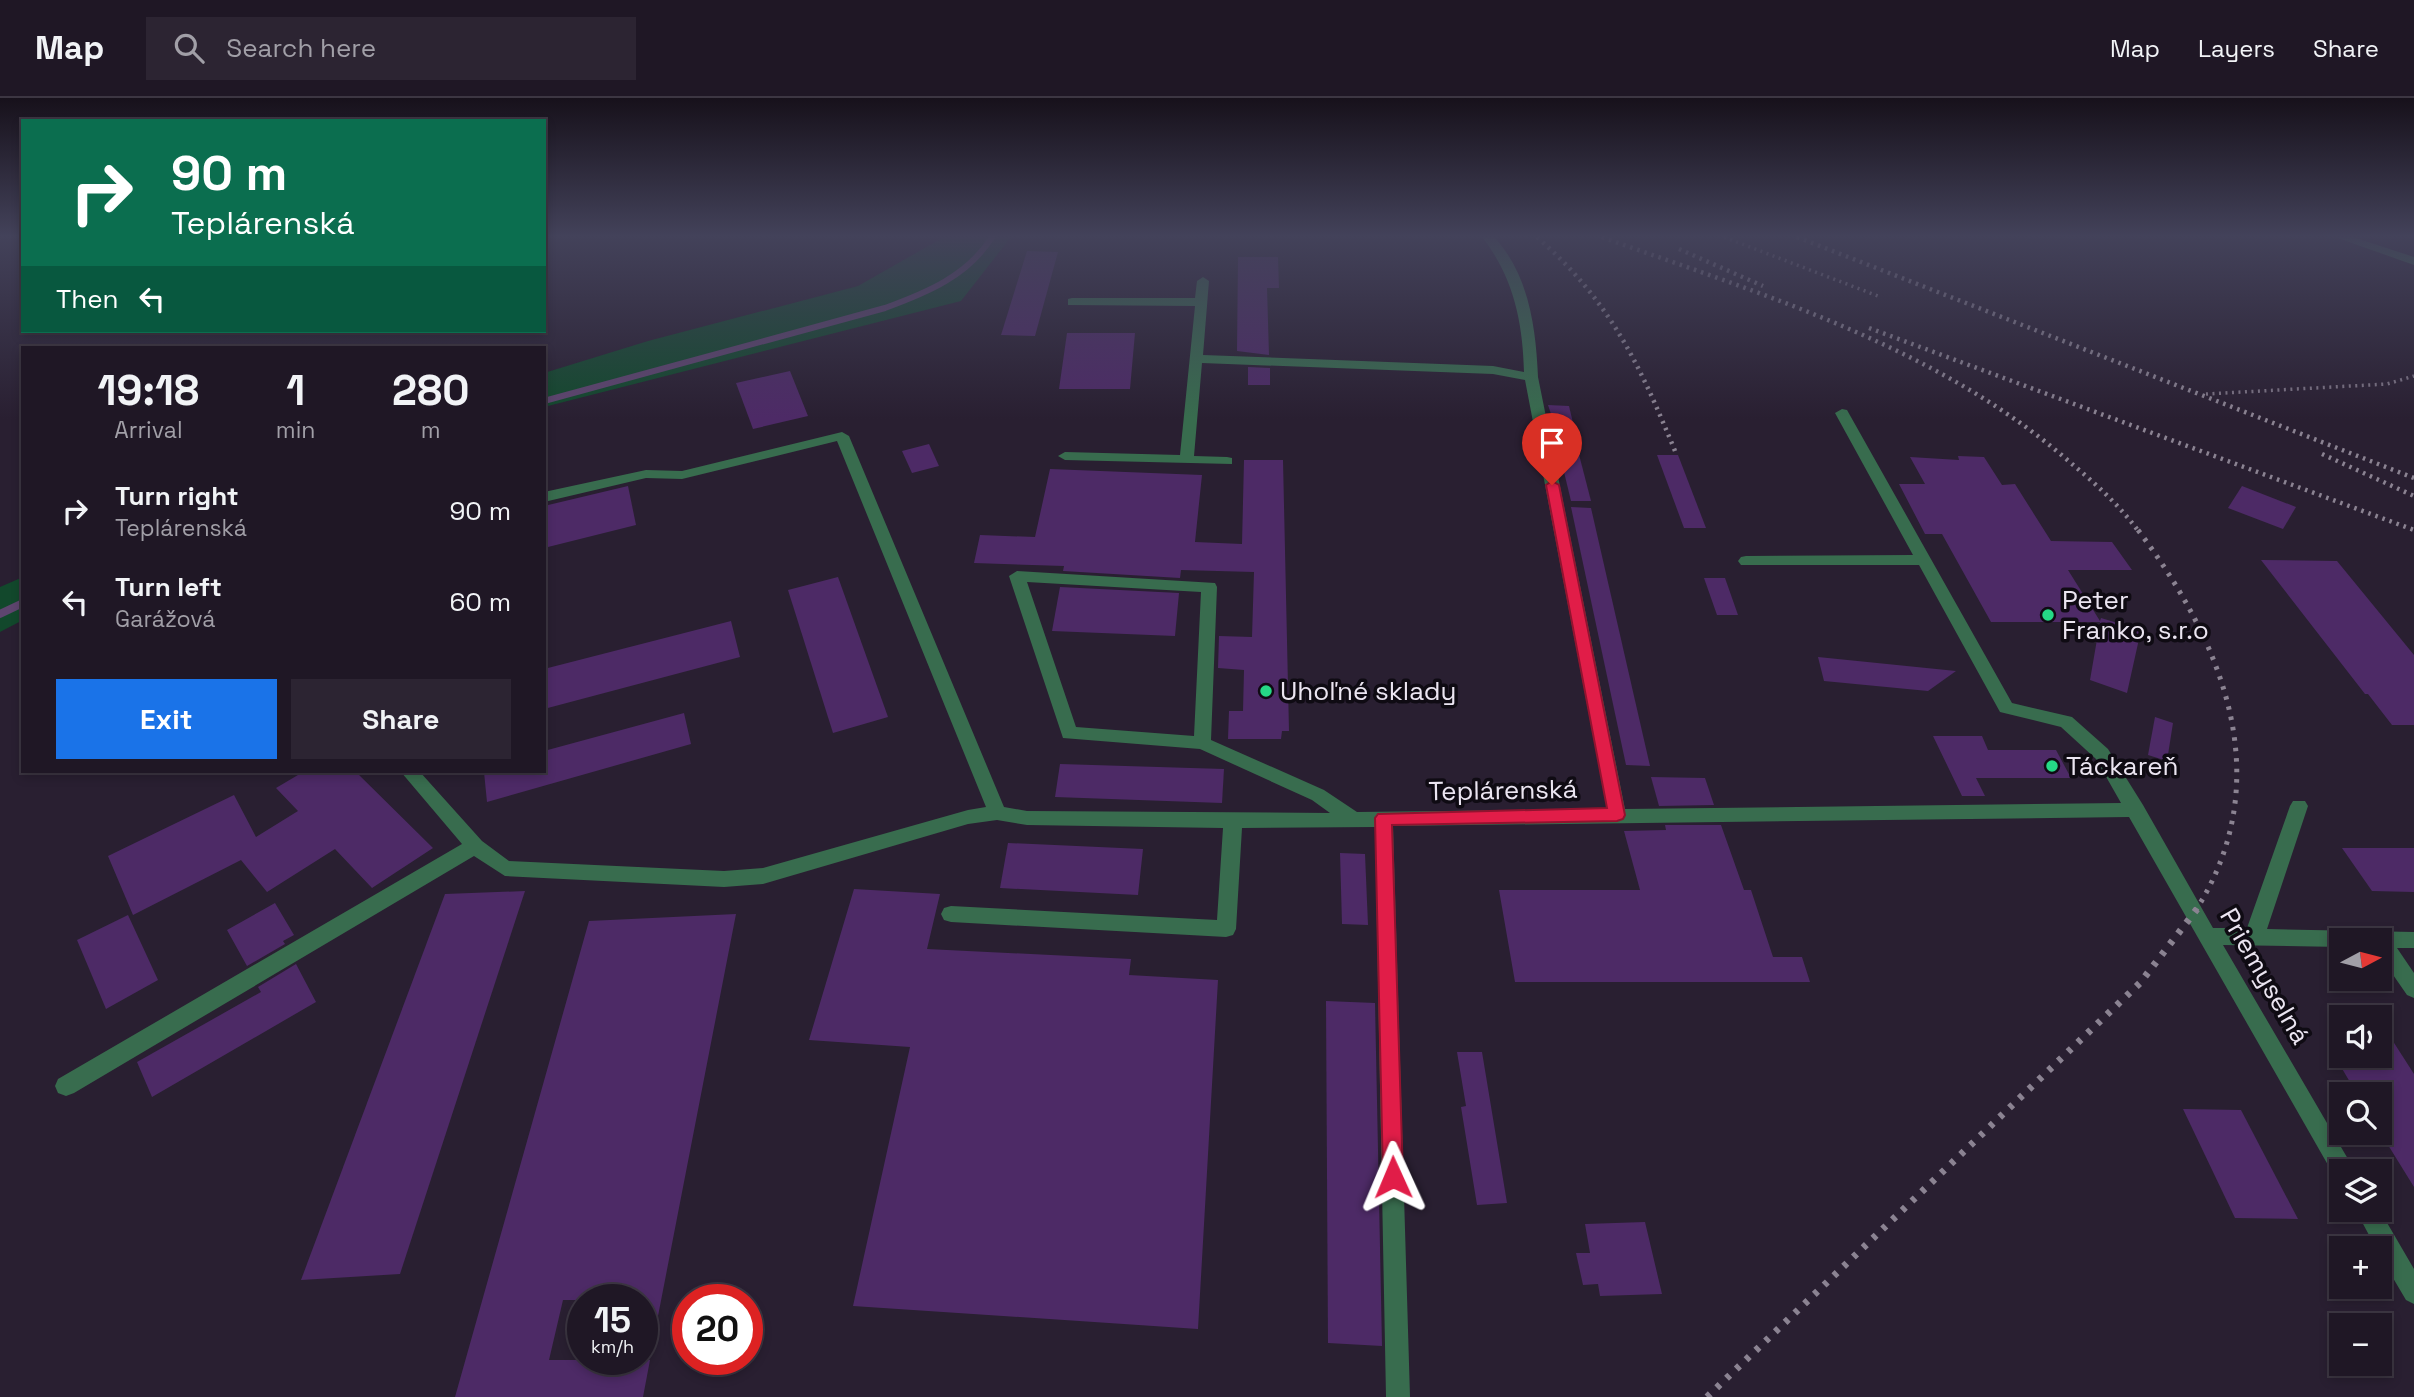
<!DOCTYPE html>
<meta charset="utf-8">
<style>
:root{--surface:#1f1725;--page:#2c2432;--text:#f1f3f6;--muted:#a19fa7;--line:#3c3642;--accent:#1a73e8}
body{margin:0;font-family:"Space Grotesk",sans-serif;background:var(--page);color:var(--text);height:100vh;display:flex;flex-direction:column;font-size:26px;white-space:nowrap}
*{box-sizing:border-box;margin:0}
p{font-size:23px;color:var(--muted)}
.icon{flex:none;width:38px;height:38px;fill:none;stroke:currentColor;stroke-width:2;stroke-linecap:round;stroke-linejoin:round}
.map{position:relative;flex:1;overflow:hidden}
.drawer{position:absolute;left:21px;top:248px;width:525px;height:427px;display:flex;flex-direction:column;background:var(--surface);border-radius:0px;box-shadow:0 4px 10px #0003,0 0 0 2px var(--line)}
.drawer>*{flex:none}
.guide{position:absolute;left:21px;top:21px;width:525px;height:214px;border-radius:0px;box-shadow:0 4px 10px #0003,0 0 0 2px var(--line);background:#0b6e4f;color:#fff;overflow:hidden}
.needle{width:46px;rotate:83deg}
.fabs{position:absolute;left:2329px;top:830px;display:grid;gap:14px}
.fabs a{display:grid;place-items:center;width:63px;height:63px;border-radius:0px;background:var(--surface);box-shadow:0 4px 10px #0003,0 0 0 2px var(--line);font-size:35px}
.speed{position:absolute;left:567px;top:1186px;display:flex;gap:14px;font-size:35px;font-weight:700;text-align:center}
.speed>*{display:grid;place-content:center;width:91px;height:91px;border-radius:50%;background:var(--surface);box-shadow:0 4px 10px #0003,0 0 0 2px var(--line);line-height:1}
.speed small{font-size:18px;font-weight:400}
.speed .limit{border:10px solid #d22;background:#fff;color:#111}
.pin{position:absolute;display:grid;place-items:center;width:60px;height:60px;color:#fff;margin:-72px -30px;border-radius:50% 50% 50% 0;rotate:-45deg;box-shadow:0 0 7px #0007}
.pin .icon{rotate:45deg}
.me{position:absolute;width:77px;margin:-38px;rotate:359deg;stroke-linejoin:round;filter:drop-shadow(0 0 5px #0008)}
.turn{display:flex;align-items:center;gap:24px;height:147px;padding:0 35px;font-size:32px}
.turn .icon{width:91px;height:91px;stroke-width:2.5}
.turn b{display:block;font-size:49px;line-height:60px}
.then{display:flex;align-items:center;height:66px;padding:0 35px;background:#0003;gap:14px;font-size:26px}
.eta{display:flex;justify-content:space-evenly;align-items:center;height:119px;text-align:center}
.eta b{font-size:42px;font-weight:700;line-height:49px}
.action{display:flex;gap:14px;margin-top:auto;padding:14px 35px}
.action a{flex:1;height:80px;border-radius:0px;background:var(--accent);color:#fff;font-size:28px;font-weight:700;line-height:80px;text-align:center}
.action a+a{background:var(--page);color:var(--text)}
ul{padding:0;list-style:none}
li{display:flex;align-items:center;gap:21px;height:91px;padding:0 35px}
li div{flex:1}
li b{display:block;font-size:26px}
li em{font-style:normal}
header{display:flex;align-items:center;gap:42px;box-sizing:border-box;height:98px;padding:0 35px;background:var(--surface);border-bottom:2px solid var(--line)}
header strong{font-size:33px}
nav{display:flex;gap:38px;margin-inline-start:auto;font-size:24px}
.search{width:490px;height:63px;background:var(--page);display:flex;align-items:center;gap:18px;box-sizing:border-box;padding:0 24px;border-radius:0px;color:var(--muted);font-size:26px}
.map>svg:first-child{display:block}
.green{fill:#12482c}
.lines{fill:none;stroke-linecap:round;stroke-linejoin:round}
.stream-far1{stroke:#5e456f;stroke-width:6}
.stream{stroke:#5e456f;stroke-width:8}
.building{fill:#4d2a66}
.path{stroke:#7d7484;stroke-width:3.5;stroke-dasharray:2 4.5;stroke-linecap:butt}
.minor{fill:#386c4e;fill-rule:evenodd}
.rail-far2{stroke:#8b8392;stroke-width:4.5;stroke-dasharray:2.5 5;stroke-linecap:butt}
.rail-far1{stroke:#8b8392;stroke-width:5;stroke-dasharray:3.5 7;stroke-linecap:butt}
.rail{stroke:#8b8392;stroke-width:7;stroke-dasharray:4.5 9;stroke-linecap:butt}
.route{fill:#e11d48;stroke:#92132f;stroke-width:2}
.poi-dot{fill:#25d886;stroke:#0f0b13;stroke-width:2.5}
.labels{text-anchor:middle;stroke-width:7;stroke-linejoin:round;paint-order:stroke}
.poi-label{font-size:26px;fill:#ebe5f1;stroke:#0f0b13;text-anchor:start}
.street-label{font-size:26px;fill:#ebe5f1;stroke:#0f0b13}
</style>
<header>
<strong>Map</strong>
<div class="search"><svg class="icon" aria-label="search" viewBox="0 0 24 24"><circle cx="10" cy="10" r="6"/><path d="M15 15l6 6"/></svg>Search here</div>
<nav><a>Map</a><a>Layers</a><a>Share</a></nav>
</header>
<div class="map">
<svg width="2414" height="1299" viewBox="0 0 2414 1299">
<rect width="100%" height="100%" fill="#291f31"/>
<!-- green -->
<g class="green">
<path d="M944,139H1011L961,203L544,309V275L648,243L858,188Z"/>
<path d="M23,479V522L0,534V489Z"/>
</g>
<g class="lines">
<!-- stream-far1 -->
<path class="stream-far1" d="M544,303L885,210C926,195 968,178 992,139"/>
<!-- stream -->
<path class="stream" d="M0,516L23,505"/>
</g>
<!-- building -->
<g class="building">
<path d="M1027,153L1058,154L1035,238L1001,237Z"/>
<path d="M1238,159H1278L1279,190H1267L1269,257L1237,253Z"/>
<path d="M1067,235H1135L1130,291H1059Z"/>
<path d="M1248,269L1270,270V287H1248Z"/>
<path d="M790,273L808,318L753,331L736,285Z"/>
<path d="M1548,307L1569,308L1574,329L1555,328Z"/>
<path d="M1575,341L1591,403H1571L1557,345Z"/>
<path d="M929,346L939,368L912,375L902,353Z"/>
<path d="M1657,357H1678L1706,430H1684Z"/>
<path d="M1958,358L1984,359L2002,387L2015,386L2051,443L2112,444L2132,472H2068L2100,523L2101,520L2141,532L2127,595L2090,582L2100,524H1991L1942,436H1925L1899,386H1925L1910,359L1959,362Z"/>
<path d="M1244,362H1283L1289,633H1282L1281,641H1228L1229,613H1243L1244,572L1218,570L1219,538L1252,539L1254,474L1181,472L1180,480L1063,473L1064,468L974,465L980,437L1035,439L1050,371L1202,377L1195,444L1242,446Z"/>
<path d="M628,388L636,427L544,450V408Z"/>
<path d="M2242,388L2296,409L2283,431L2228,410Z"/>
<path d="M1571,409L1591,410L1650,668L1626,667Z"/>
<path d="M2261,462L2337,463L2414,557V627H2392L2368,596H2365Z"/>
<path d="M838,479L888,619L833,635L788,492Z"/>
<path d="M1704,480H1725L1738,517H1717Z"/>
<path d="M1060,489L1179,495L1175,538L1052,533Z"/>
<path d="M731,523L740,559L544,611V571Z"/>
<path d="M1818,559L1956,573L1928,593L1824,583Z"/>
<path d="M684,615L691,646L487,704L484,674H544V653Z"/>
<path d="M2155,619L2173,625L2167,663L2148,657Z"/>
<path d="M1933,638H1982L1988,652H2056L2071,680H1976L1985,698H1962Z"/>
<path d="M1060,666L1224,671L1222,705L1055,699Z"/>
<path d="M303,674H356L433,750L372,790L335,751L267,794L241,762L133,817L108,758L234,697L256,739L298,713L276,690Z"/>
<path d="M1651,679L1705,680L1714,707L1659,708Z"/>
<path d="M1665,727H1721L1744,792H1751L1773,859H1802L1810,884H1515L1499,792H1640L1624,733L1666,732Z"/>
<path d="M1008,745L1143,751L1138,797L1000,790Z"/>
<path d="M2342,750H2414V794L2372,793Z"/>
<path d="M1340,755L1365,756L1368,827L1342,826Z"/>
<path d="M854,791L940,796L927,851L1131,861L1129,877L1218,882L1198,1231L853,1208L910,949L809,942Z"/>
<path d="M525,793L400,1176L301,1182L445,796Z"/>
<path d="M275,805L294,837L283,843L285,846L247,868L227,832Z"/>
<path d="M736,816L652,1249L642,1248V1202H563L549,1262H650L643,1299H455L589,823Z"/>
<path d="M128,817L158,882L106,911L77,842Z"/>
<path d="M296,866L316,904L152,999L137,964L261,894L258,889Z"/>
<path d="M1326,903L1375,905L1382,1248L1328,1245Z"/>
<path d="M2380,923L2414,976V1089L2380,1034V996H2357L2334,957H2380Z"/>
<path d="M1457,954H1482L1507,1105L1477,1107L1461,1009L1466,1008Z"/>
<path d="M2183,1011L2241,1012L2298,1121L2235,1120Z"/>
<path d="M1645,1124L1662,1196L1600,1198L1598,1186L1583,1187L1576,1155H1590L1585,1126Z"/>
</g>
<g class="lines">
<!-- path -->
<g class="path">
<path d="M1724,139L1878,198"/>
<path d="M2206,296L2387,286L2414,278"/>
</g>
<!-- minor -->
<g class="minor">
<path d="M1482,139H1494C1529,176 1536,231 1538,279L1625,711L2121,705L2096,661L2061,629L2000,614L1919,467H1741L1738,463L1741,459L1746,458L1913,457L1835,315L1842,311L1847,312L2012,605L2072,619L2108,651L2143,707L2213,830H2247L2290,708L2293,703H2305L2308,708L2267,831L2414,834V850H2397L2414,875V900L2407,897L2380,858V842H2342V849L2223,847L2355,1073H2342V1083L2336,1081L2129,719L1393,728L1410,1299H1386L1375,729L1242,730L1236,831L1233,837L1226,839L951,824L944,822L941,816L944,810L951,808L1217,822L1223,730L1027,727L997,722L968,726L763,786L724,789L505,778L474,758L74,995L66,998L58,995L55,988L58,981L462,746L401,674H420L482,743L509,763L724,773L763,770L968,712L986,709L837,343L682,381L646,380L544,404V394L646,372L682,373L842,334L849,338L1004,709L1027,713L1330,715L1312,702L1200,651L1063,640L1009,478L1017,473L1215,485L1217,489L1211,642L1324,692L1357,714L1607,711L1525,282L1493,276L1202,265L1194,358L1227,359L1232,360V366L1065,362L1058,358L1065,354L1180,357L1195,208L1068,207V201L1072,200H1195L1197,183L1203,179L1209,183L1203,257L1493,268L1524,274C1523,224 1513,178 1482,139ZM1027,484L1201,494L1194,638L1076,629Z"/>
<path d="M2335,139H2353L2414,159V167Z"/>
<path d="M2355,1111H2379L2414,1171V1206L2406,1202L2380,1158V1150H2376Z"/>
</g>
<!-- rail-far2 -->
<g class="rail-far2">
<path d="M1537,139C1610,203 1639,265 1675,353"/>
<path d="M1602,139C1766,198 1939,249 2072,366C2096,386 2121,409 2139,434"/>
<path d="M1797,139L2414,380"/>
<path d="M1679,151L1763,188"/>
<path d="M1869,230L2414,432"/>
<path d="M2322,356L2414,398"/>
</g>
<!-- rail-far1 -->
<path class="rail-far1" d="M2138,432C2223,545 2279,681 2196,812"/>
<!-- rail -->
<path class="rail" d="M1707,1299L2140,885L2197,811"/>
</g>
<!-- sky -->
<linearGradient id="sky" x2="0" y2="1"><stop stop-color="#17111b"/><stop offset="0.43" stop-color="#43425a"/><stop offset="1" stop-color="#43425a" stop-opacity="0"/></linearGradient>
<rect width="2414" height="321" fill="url(#sky)"/>
<!-- route -->
<path class="route" d="M1552,383L1559,387L1625,717L1623,721L1617,723L1392,727L1403,1079L1400,1086L1393,1089L1386,1086L1383,1079L1375,720L1378,716L1607,710L1546,387Z"/>
<!-- markers -->
<g class="poi-dot">
<circle cx="2048" cy="517" r="7"/>
<circle cx="1266" cy="593" r="7"/>
<circle cx="2052" cy="668" r="7"/>
</g>
<g class="labels">
<!-- poi labels -->
<g class="poi-label">
<text x="2062" y="511">Peter<tspan x="2062" dy="30">Franko, s.r.o</tspan></text>
<text x="1280" y="602">Uhoľné sklady</text>
<text x="2066" y="677">Táckareň</text>
</g>
<!-- street labels -->
<g class="street-label">
<text transform="translate(1503 692) rotate(-1)" y="9">Teplárenská</text>
<text transform="translate(2265 878) rotate(60)" y="9">Priemyselná</text>
</g>
</g>
</svg>
<div class="fabs">
<a><svg class="needle" viewBox="-14 -14 28 28"><path d="M0-13l5 13h-10z" fill="#e53935"/><path d="M0 13l5-13h-10z" fill="#a19fa7"/></svg></a>
<a><svg class="icon" aria-label="sound" viewBox="0 0 24 24"><path d="M4 9h4l5-4v14l-5-4H4zM17 9q2 3 0 6"/></svg></a>
<a><svg class="icon" aria-label="search" viewBox="0 0 24 24"><circle cx="10" cy="10" r="6"/><path d="M15 15l6 6"/></svg></a>
<a><svg class="icon" aria-label="layers" viewBox="0 0 24 24"><path d="M12 4l9 5-9 5-9-5zM3 14l9 5 9-5"/></svg></a>
<a>+</a>
<a>−</a>
</div>
<div class="speed"><div>15<small>km/h</small></div><div class="limit">20</div></div>
<div class="pin" style="left:1552px;top:387px;background:#d93025"><svg class="icon" aria-label="arrive" viewBox="0 0 24 24"><path d="M6 21V4h12l-3 4 3 4H6"/></svg></div>
<svg class="me" style="left:1393px;top:1079px" viewBox="-20 -20 40 40"><path d="M0-17L14 15 0 8-14 15z" fill="#e11d48" stroke="#fff" stroke-width="4"/></svg>
<div class="guide">
<div class="turn"><svg class="icon" aria-label="right" viewBox="0 0 24 24"><path d="M7 20v-9h11M14 6l5 5-5 5"/></svg><div><b>90 m</b>Teplárenská</div></div>
<div class="then">Then<svg class="icon" aria-label="left" viewBox="0 0 24 24"><path d="M17 20v-9H6M10 6l-5 5 5 5"/></svg></div>
</div>
<section class="drawer">
<div class="eta">
<div><b>19:18</b><p>Arrival</p></div>
<div><b>1</b><p>min</p></div>
<div><b>280</b><p>m</p></div>
</div>
<ul>
<li><svg class="icon" aria-label="right" viewBox="0 0 24 24"><path d="M7 20v-9h11M14 6l5 5-5 5"/></svg><div><b>Turn right</b><p>Teplárenská</p></div><em>90 m</em></li>
<li><svg class="icon" aria-label="left" viewBox="0 0 24 24"><path d="M17 20v-9H6M10 6l-5 5 5 5"/></svg><div><b>Turn left</b><p>Garážová</p></div><em>60 m</em></li>
</ul>
<div class="action"><a>Exit</a><a>Share</a></div>
</section>
</div>
